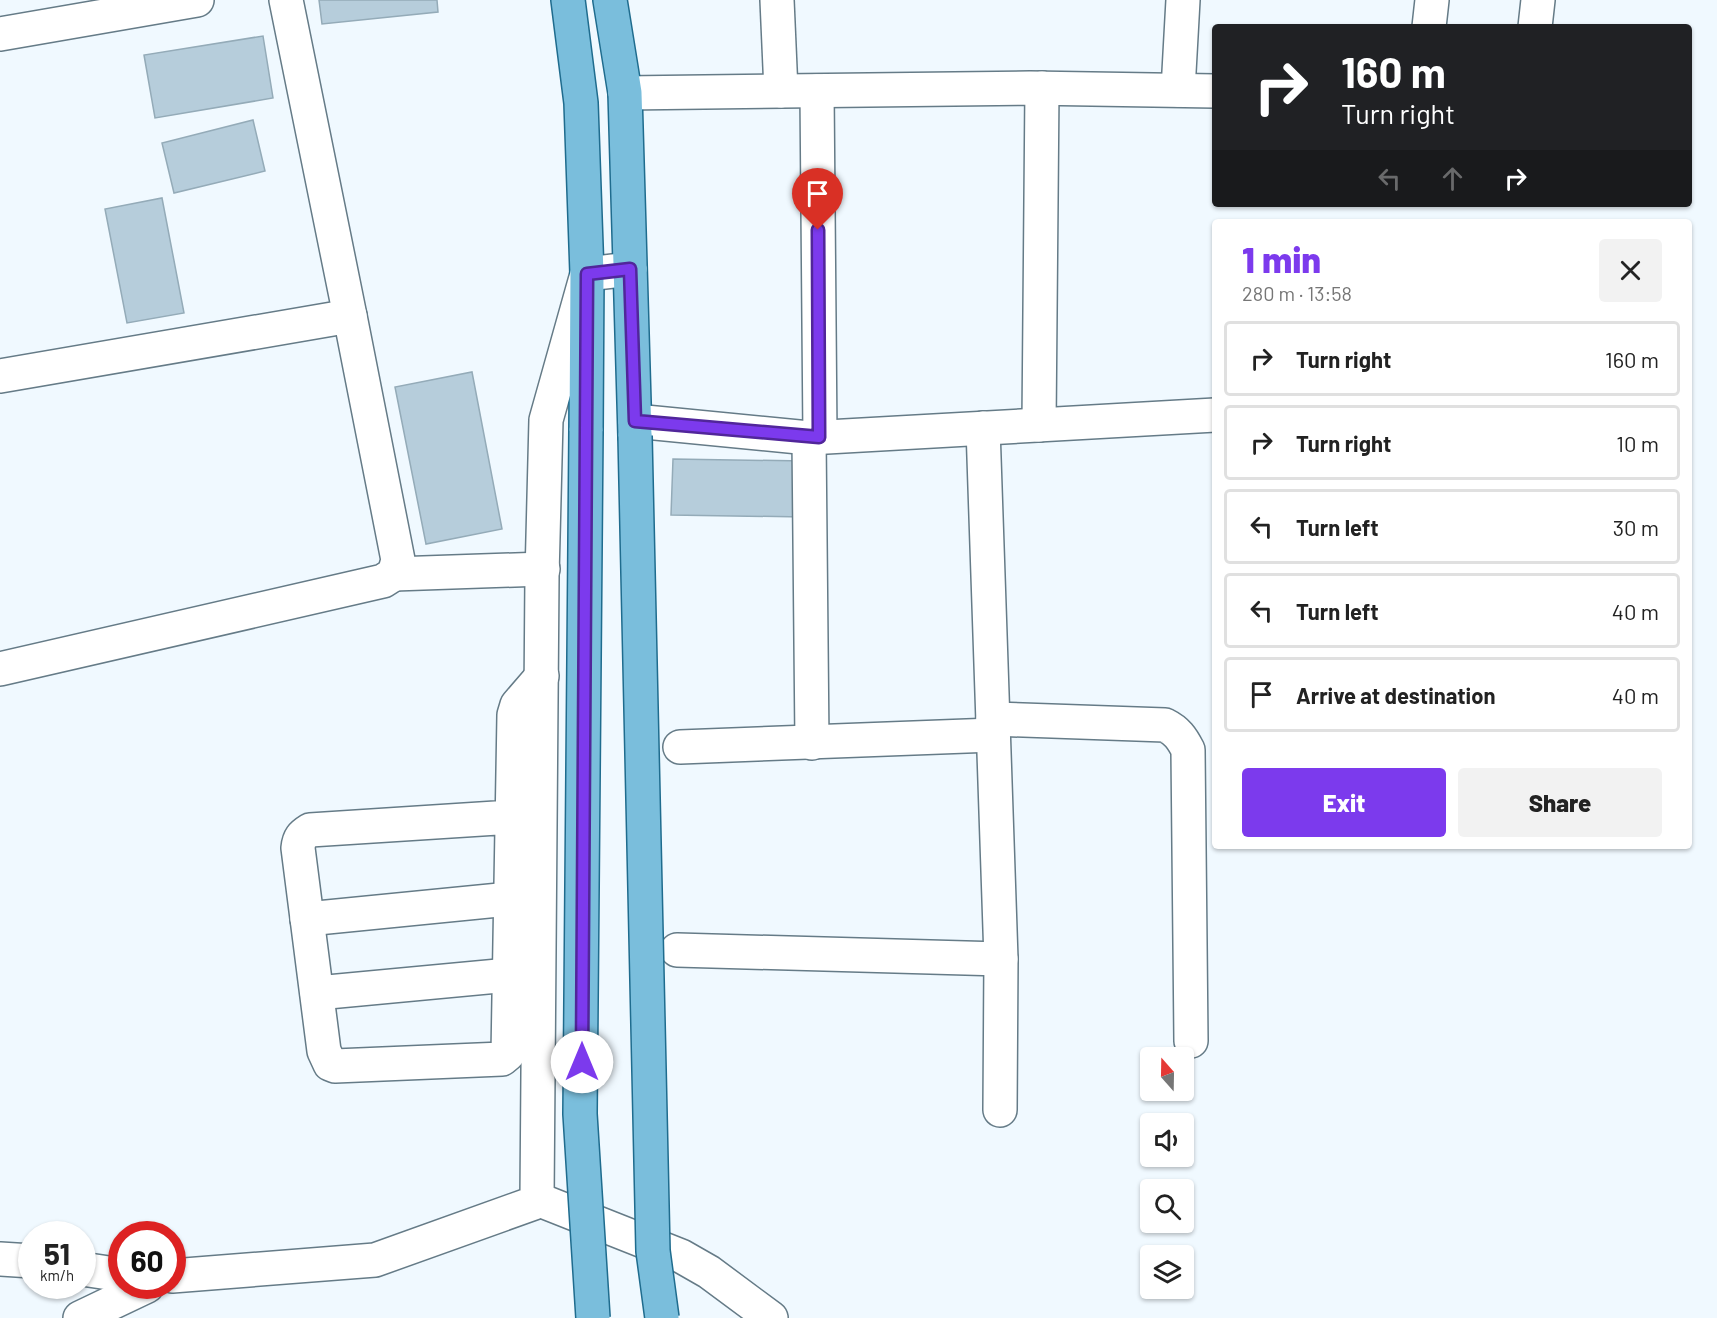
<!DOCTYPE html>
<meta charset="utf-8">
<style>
:root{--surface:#fff;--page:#f2f2f2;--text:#222;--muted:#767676;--line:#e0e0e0;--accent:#7c3aed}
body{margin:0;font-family:Barlow,sans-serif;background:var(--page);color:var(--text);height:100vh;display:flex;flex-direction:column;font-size:22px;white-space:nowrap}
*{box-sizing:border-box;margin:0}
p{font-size:20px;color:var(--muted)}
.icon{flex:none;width:33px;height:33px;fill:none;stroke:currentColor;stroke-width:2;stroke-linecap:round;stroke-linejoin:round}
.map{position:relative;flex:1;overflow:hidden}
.side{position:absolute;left:1212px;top:219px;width:480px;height:630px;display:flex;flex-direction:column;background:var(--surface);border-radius:6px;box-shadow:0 2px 4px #0004}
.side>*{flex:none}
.guide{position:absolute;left:1212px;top:24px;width:480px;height:183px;border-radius:6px;box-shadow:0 2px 4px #0004;background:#202124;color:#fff;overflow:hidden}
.needle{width:39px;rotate:340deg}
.buttons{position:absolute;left:1140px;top:1047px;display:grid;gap:12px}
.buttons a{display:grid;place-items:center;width:54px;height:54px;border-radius:6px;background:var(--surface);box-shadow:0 2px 4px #0004;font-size:30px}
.speed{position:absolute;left:18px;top:1221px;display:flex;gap:12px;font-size:30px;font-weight:700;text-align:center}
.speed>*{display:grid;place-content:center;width:78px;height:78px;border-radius:50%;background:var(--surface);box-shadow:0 2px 4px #0004;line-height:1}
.speed small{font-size:15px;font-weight:400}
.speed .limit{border:9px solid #d22;background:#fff;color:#111}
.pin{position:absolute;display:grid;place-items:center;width:51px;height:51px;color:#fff;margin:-62px -26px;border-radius:50% 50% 50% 0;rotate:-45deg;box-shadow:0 0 6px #0007}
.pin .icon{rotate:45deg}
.me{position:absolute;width:66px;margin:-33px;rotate:0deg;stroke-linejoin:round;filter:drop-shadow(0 0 4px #0008)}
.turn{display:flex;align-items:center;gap:21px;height:126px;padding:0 30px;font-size:27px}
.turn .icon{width:78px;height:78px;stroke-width:2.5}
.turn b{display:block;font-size:42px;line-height:51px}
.lanes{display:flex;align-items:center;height:57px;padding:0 30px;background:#0003;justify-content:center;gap:30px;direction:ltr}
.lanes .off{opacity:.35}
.round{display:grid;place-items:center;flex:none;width:63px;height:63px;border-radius:6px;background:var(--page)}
.overview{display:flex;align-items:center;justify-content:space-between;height:102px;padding:0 30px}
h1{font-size:36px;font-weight:800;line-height:45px;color:var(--accent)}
.button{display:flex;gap:12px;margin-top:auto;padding:12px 30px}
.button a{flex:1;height:69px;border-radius:6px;background:var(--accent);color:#fff;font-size:24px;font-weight:800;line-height:69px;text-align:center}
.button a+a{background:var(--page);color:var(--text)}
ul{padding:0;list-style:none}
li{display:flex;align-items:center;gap:18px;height:75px;margin:0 12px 9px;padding:0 18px;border:3px solid var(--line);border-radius:6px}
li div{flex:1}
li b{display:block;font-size:22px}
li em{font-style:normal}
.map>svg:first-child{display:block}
.building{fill:#b6cddb;stroke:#94abb8;stroke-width:1.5}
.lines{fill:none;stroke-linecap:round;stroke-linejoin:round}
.minor-casing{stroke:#657b87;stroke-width:36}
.major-casing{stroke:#1f6c8e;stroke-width:36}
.minor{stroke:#fff;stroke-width:33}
.major{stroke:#7abedc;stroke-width:33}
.major-bridge-casing{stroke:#1f6c8e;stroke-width:36;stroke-linecap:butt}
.major-bridge{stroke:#7abedc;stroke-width:33}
.route-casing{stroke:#51269a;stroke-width:15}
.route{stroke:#7c3aed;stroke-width:10}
</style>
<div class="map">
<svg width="1717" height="1318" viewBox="0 0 1717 1318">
<rect width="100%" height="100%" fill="#f0f9ff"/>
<!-- building -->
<g class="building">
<path d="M319,0H437L438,12L322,24Z"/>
<path d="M263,36L273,98L155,118L144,55Z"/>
<path d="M253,120L265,171L174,193L162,143Z"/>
<path d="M162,198L184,313L127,323L105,209Z"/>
<path d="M472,372L502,529L426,544L395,387Z"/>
<path d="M673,459L805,461L804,517L671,515Z"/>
</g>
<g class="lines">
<defs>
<g id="minor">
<path d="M777,0L781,91"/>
<path d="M1429,27L1432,0"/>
<path d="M1535,27L1538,0"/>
<path d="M0,34L197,0"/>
<path d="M1178,90L1183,0"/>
<path d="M817,91L820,437"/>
<path d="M625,93L1030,88L1215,91"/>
<path d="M0,376L350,316L286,0"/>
<path d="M635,421L809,438L1215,415"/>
<path d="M1039,425L1042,88"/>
<path d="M809,438L812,743"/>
<path d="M394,574L543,569"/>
<path d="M0,669L383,581L394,574L398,560L350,316"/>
<path d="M993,719L1165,725C1177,731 1182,738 1188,750L1191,1041"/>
<path d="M680,747L993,735"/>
<path d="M512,817L310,830C302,835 299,838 298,848L324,1051L330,1064L335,1066L502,1059L508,1054L514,715L517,705L542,676"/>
<path d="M307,919L510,899"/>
<path d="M677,950L1001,959L983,428"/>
<path d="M317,993L509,975"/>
<path d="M1000,1110L1001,959"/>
<path d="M537,1199L681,1256L709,1272L771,1318"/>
<path d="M0,1259L32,1261"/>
<path d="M82,1269L122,1275"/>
<path d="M172,1276L375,1260L534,1203L537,1199L542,576L546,420L587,274L630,269"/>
<path d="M80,1318L147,1286"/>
</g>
<g id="major">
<path d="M568,0L581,103L587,274L586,431"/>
<path d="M610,0L625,93L635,436"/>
</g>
</defs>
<!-- minor casing -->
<use href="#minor" class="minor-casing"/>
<!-- major casing -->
<use href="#major" class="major-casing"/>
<!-- minor -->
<use href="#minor" class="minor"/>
<!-- major -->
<use href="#major" class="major"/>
<defs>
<g id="major-bridge">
<path d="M586,431L580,1114L593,1318"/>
<path d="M635,436L653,1251L662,1318"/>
</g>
</defs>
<!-- major-bridge casing -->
<use href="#major-bridge" class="major-bridge-casing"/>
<!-- major-bridge -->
<use href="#major-bridge" class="major-bridge"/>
</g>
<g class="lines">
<defs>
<path id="route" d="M582,1062L587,274L630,269L635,421L819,437L818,230"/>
</defs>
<!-- route casing -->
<use href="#route" class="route-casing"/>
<!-- route -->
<use href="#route" class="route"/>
</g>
</svg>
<div class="buttons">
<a><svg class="needle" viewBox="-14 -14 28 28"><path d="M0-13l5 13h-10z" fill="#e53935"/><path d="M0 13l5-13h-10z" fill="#767676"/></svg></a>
<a><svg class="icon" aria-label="sound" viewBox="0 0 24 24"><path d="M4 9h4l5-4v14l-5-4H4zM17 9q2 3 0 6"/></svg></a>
<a><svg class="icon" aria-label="search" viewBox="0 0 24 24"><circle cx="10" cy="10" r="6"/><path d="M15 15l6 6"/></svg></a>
<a><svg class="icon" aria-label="layers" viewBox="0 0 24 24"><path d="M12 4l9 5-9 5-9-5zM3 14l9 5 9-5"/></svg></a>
</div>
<div class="speed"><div>51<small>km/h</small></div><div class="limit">60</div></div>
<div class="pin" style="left:818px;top:230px;background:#d93025"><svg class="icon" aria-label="arrive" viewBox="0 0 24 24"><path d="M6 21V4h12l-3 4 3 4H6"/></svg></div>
<svg class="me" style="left:582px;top:1062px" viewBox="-20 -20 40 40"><circle r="19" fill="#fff"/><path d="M0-13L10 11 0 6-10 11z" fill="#7c3aed"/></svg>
<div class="guide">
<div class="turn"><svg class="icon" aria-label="right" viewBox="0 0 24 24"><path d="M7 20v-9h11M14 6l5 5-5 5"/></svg><div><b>160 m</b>Turn right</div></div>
<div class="lanes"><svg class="icon off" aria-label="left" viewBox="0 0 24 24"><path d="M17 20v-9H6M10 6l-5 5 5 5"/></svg><svg class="icon off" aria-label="ahead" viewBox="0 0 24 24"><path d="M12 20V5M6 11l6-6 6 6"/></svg><svg class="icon" aria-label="right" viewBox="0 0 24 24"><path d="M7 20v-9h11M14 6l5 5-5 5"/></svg></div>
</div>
<section class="side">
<div class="overview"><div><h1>1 min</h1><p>280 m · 13:58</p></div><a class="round"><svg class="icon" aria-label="close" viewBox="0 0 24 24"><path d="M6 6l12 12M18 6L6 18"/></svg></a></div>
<ul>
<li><svg class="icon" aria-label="right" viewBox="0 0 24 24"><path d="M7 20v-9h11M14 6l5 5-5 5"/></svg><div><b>Turn right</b></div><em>160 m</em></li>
<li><svg class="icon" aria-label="right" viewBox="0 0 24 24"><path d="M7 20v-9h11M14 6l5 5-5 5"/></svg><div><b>Turn right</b></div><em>10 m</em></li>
<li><svg class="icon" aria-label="left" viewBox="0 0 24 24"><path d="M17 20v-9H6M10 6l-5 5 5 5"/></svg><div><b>Turn left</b></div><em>30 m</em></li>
<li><svg class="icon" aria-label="left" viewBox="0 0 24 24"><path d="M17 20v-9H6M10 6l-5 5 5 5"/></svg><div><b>Turn left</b></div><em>40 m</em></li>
<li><svg class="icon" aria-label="arrive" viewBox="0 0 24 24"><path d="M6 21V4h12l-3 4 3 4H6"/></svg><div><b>Arrive at destination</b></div><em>40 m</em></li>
</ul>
<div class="button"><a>Exit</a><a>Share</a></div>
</section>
</div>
